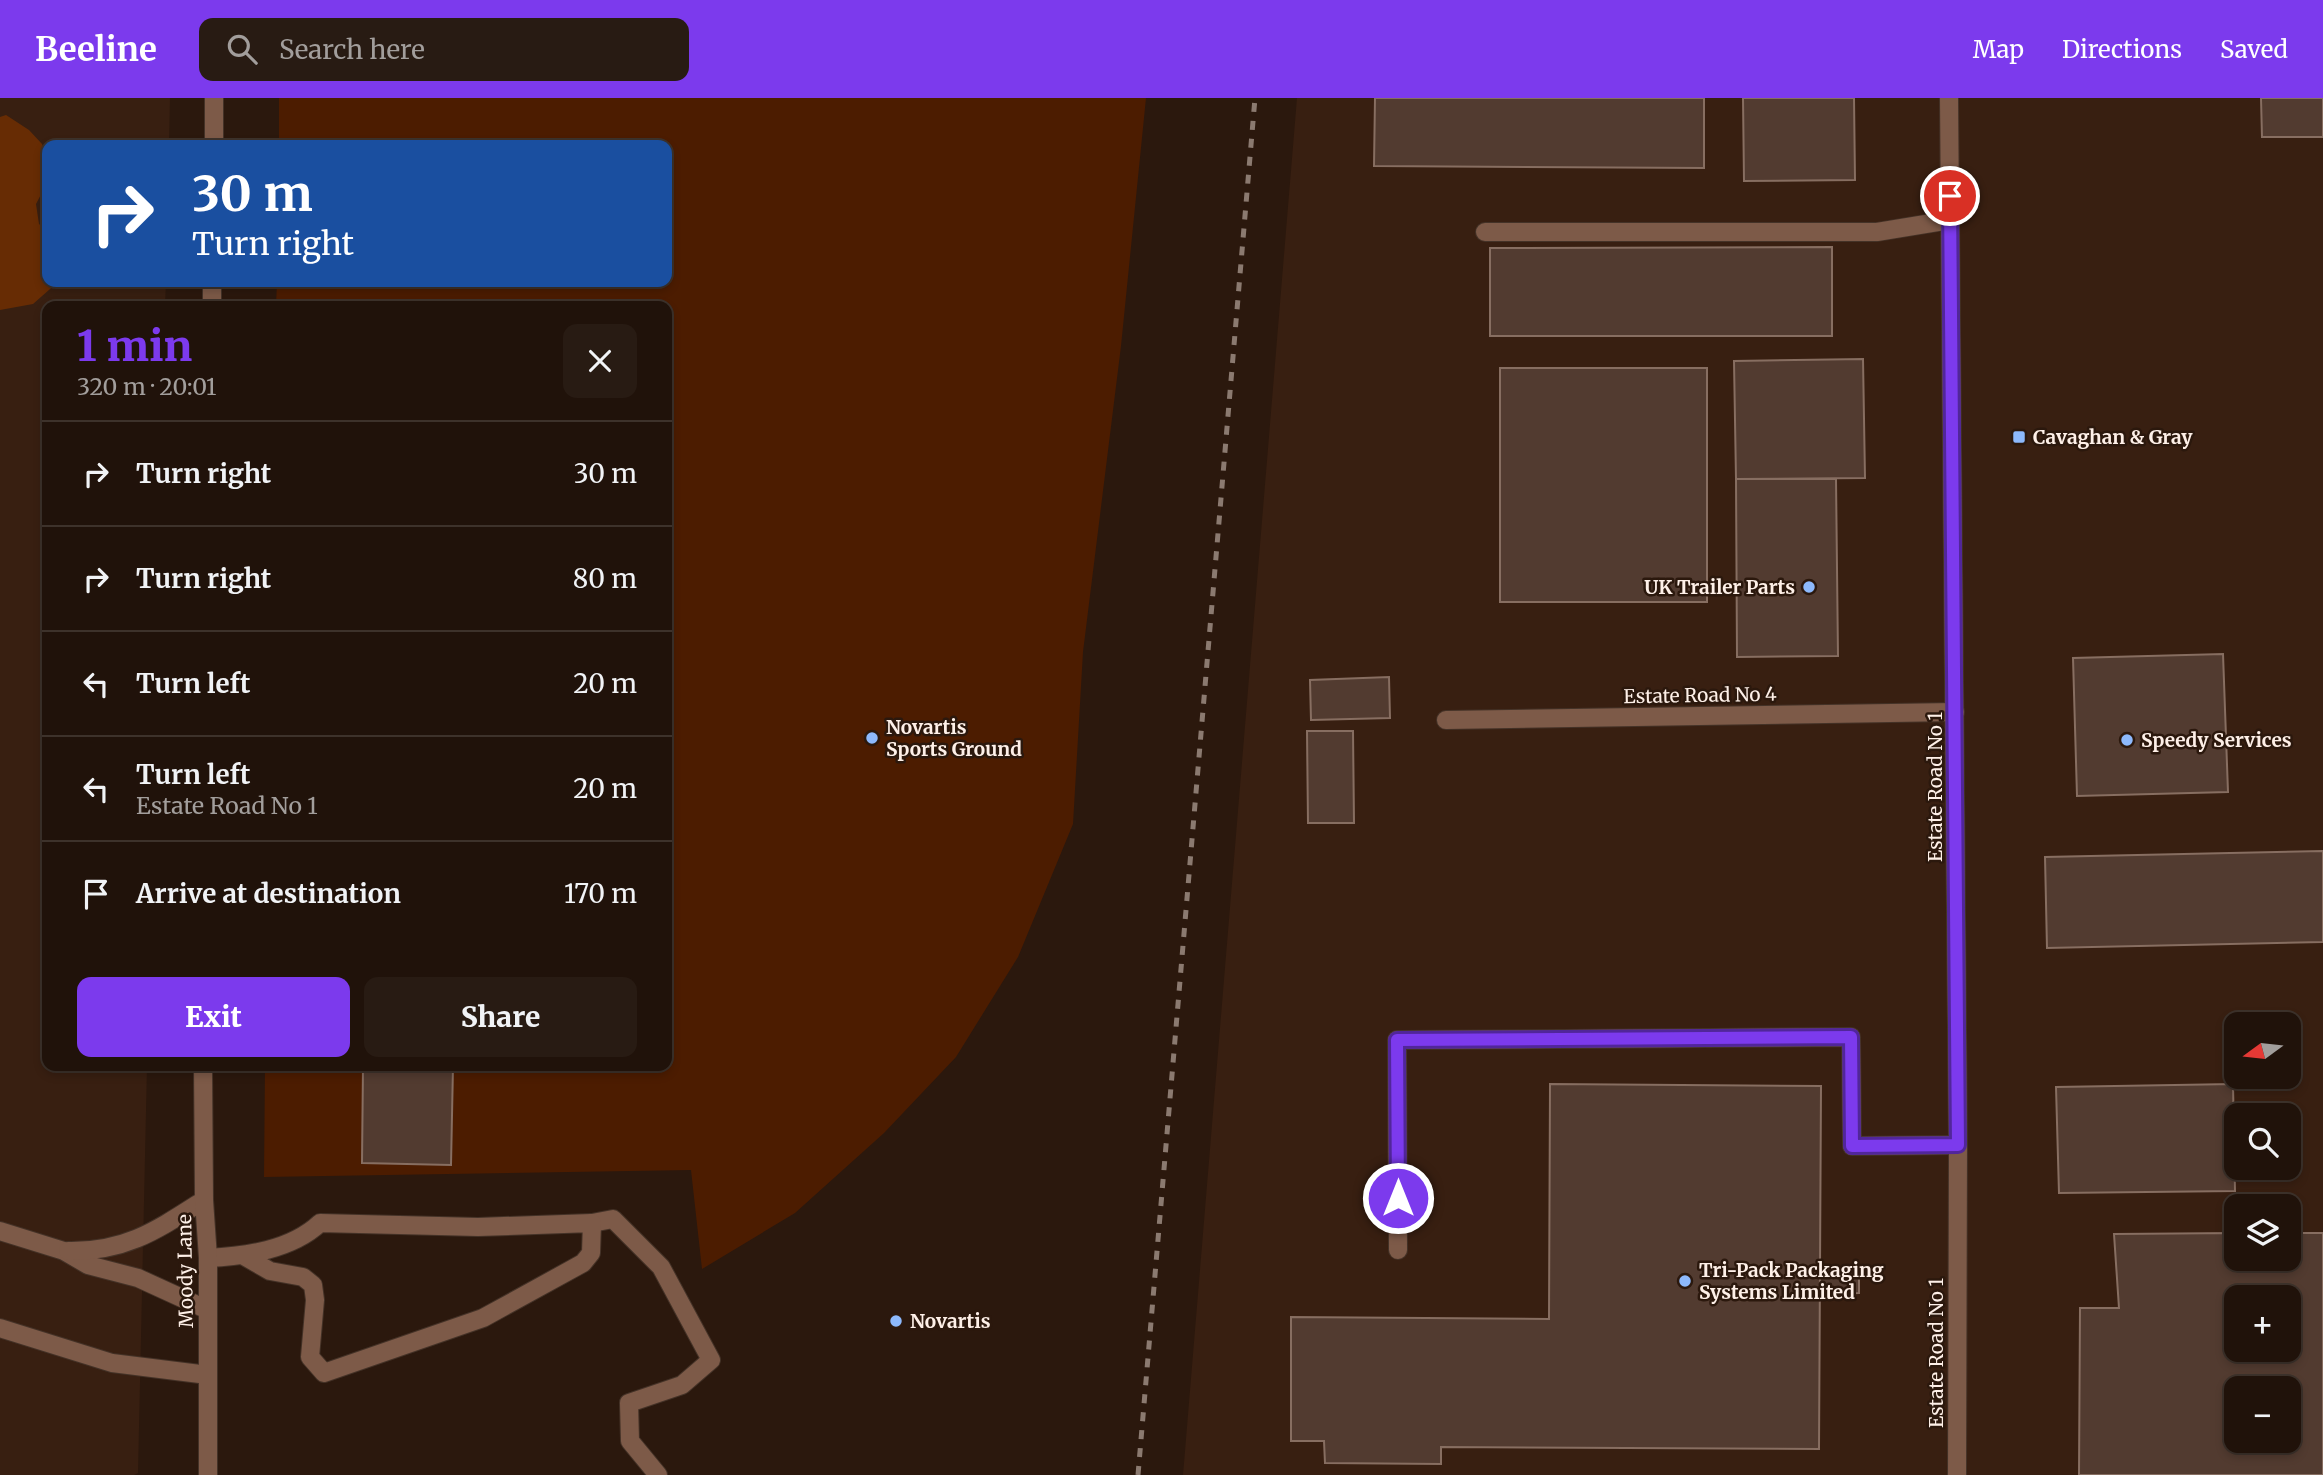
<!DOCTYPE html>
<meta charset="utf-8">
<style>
:root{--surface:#20120a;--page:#281b13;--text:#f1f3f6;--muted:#a29e9c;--line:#3d322b;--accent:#7c3aed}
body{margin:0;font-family:Merriweather,serif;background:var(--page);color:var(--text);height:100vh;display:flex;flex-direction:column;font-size:26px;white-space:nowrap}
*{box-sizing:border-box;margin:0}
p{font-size:23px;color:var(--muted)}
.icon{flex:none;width:38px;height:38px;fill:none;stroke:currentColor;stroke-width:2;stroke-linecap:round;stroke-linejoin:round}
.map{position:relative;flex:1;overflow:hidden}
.panel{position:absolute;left:42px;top:203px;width:630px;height:770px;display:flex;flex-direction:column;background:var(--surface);border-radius:14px;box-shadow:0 4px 10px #0003,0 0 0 2px var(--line)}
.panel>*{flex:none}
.top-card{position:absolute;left:42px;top:42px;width:630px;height:147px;border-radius:14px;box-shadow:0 4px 10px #0003,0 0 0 2px var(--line);background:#1a4fa0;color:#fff;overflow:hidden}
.needle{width:46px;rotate:255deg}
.tools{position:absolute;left:2224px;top:914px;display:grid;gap:14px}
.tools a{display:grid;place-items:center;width:77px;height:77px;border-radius:14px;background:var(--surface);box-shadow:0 4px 10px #0003,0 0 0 2px var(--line);font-size:35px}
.pin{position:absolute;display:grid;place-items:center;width:60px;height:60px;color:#fff;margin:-30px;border:4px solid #fff;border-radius:50%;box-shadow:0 2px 7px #0007}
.me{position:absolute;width:77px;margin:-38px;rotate:0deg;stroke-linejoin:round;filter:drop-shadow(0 0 5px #0008)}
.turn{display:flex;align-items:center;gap:24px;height:147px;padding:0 35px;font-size:32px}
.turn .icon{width:91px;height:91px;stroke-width:2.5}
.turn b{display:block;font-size:49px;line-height:60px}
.round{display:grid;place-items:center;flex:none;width:74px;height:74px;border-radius:14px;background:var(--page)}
.head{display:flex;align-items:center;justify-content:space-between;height:119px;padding:0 35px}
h1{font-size:42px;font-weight:800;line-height:52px;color:var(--accent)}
.button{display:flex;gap:14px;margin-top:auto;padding:14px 35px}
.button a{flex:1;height:80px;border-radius:14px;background:var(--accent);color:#fff;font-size:28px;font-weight:800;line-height:80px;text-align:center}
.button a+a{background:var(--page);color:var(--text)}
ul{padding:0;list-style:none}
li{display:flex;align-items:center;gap:21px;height:105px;padding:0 35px;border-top:2px solid var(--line)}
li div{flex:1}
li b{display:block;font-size:26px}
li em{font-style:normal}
header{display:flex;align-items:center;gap:42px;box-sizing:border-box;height:98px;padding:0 35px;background:var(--accent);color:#fff}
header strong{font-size:33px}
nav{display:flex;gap:38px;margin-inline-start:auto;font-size:24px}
.search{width:490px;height:63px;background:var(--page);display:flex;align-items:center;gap:18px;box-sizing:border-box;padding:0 24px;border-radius:14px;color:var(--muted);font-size:26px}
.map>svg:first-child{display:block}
.built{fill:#381f11;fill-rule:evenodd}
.green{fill:#4c1c00}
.water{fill:#672c04}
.building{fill:#523b30;stroke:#876e61;stroke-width:2;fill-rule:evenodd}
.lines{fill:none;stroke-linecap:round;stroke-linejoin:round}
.service-casing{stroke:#443227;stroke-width:20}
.minor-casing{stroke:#443227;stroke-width:20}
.tertiary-casing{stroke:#443227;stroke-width:20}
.service{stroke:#7d5a48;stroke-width:18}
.minor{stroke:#7d5a48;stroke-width:18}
.tertiary{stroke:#7d5a48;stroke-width:18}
.rail{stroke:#8b7a70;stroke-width:5;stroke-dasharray:9 9;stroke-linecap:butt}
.route-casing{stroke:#51269a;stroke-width:18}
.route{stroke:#7c3aed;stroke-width:12}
.poi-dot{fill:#8db9fc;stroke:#2b180d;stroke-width:2.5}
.labels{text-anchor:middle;stroke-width:5;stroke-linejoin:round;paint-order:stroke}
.poi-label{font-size:19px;font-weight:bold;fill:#fef0e8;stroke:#2b180d;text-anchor:start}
.street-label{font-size:19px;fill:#fef0e8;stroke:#2b180d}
</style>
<header>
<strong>Beeline</strong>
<div class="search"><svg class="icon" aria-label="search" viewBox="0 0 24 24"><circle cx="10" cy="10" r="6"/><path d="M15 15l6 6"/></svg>Search here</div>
<nav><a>Map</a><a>Directions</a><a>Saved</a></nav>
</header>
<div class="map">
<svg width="2323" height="1377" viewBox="0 0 2323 1377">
<rect width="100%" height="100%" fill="#2b180d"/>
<!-- built -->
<g class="built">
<path d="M0,0H170L169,47H47V184H166L165,208H47V968H147L138,1375L134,1377H0Z"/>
<path d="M1297,0H2323V1377H1183ZM2236,926H2289V978H2236ZM2236,1017H2289V1069H2236ZM2236,1108H2289V1160H2236ZM2236,1199H2289V1251H2236ZM2236,1290H2289V1342H2236Z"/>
</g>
<!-- green -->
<path class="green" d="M279,0H1146L1121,248L1083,554L1073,726L1018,859L956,959L884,1035L795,1115L702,1171L691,1072L264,1079L265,968H667V208H276L277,184H667V47H279Z"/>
<!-- water -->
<path class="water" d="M6,17L29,32L42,46L47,57V85L36,106L39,126L47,133V184H58L33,206L0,212V19Z"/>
<!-- building -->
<g class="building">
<path d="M1375,0H1704V70L1374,68Z"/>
<path d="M1743,0H1854L1855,82L1744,83Z"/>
<path d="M2261,0H2323V39H2262Z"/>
<path d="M1832,149V238H1490V150Z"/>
<path d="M1863,261L1865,380L1736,381L1734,263Z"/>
<rect x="1500" y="270" width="207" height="234"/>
<path d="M1736,381H1836L1838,558L1737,559Z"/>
<path d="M2223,556L2228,694L2077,698L2073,560Z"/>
<path d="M1389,579L1390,620L1311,622L1310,582Z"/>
<path d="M1307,633H1353L1354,725H1308Z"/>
<path d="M2323,753V844L2047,850L2045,759Z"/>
<path d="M363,968H453L451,1067L362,1065Z"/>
<path d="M1550,986L1821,988L1819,1351L1441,1349V1366L1325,1365L1324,1343H1291V1219L1549,1221Z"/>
<path d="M2233,986L2235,1093L2059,1095L2056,989Z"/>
<path d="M2236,1135V1160H2289V1135H2323V1377H2079L2080,1210H2119L2114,1136ZM2236,1199H2289V1251H2236ZM2236,1290H2289V1342H2236Z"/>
<path d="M1820,1171H1859V1195L1820,1196Z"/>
</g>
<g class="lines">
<defs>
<g id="service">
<path d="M1485,134H1877L1950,122"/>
<path d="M592,1125L613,1121L661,1169L711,1262L682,1287L629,1305L630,1343L658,1377"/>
<path d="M0,1133L64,1153L88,1167L138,1180L208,1212"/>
<path d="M1398,1152L1397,942L1851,939L1852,1048L1958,1047"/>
<path d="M68,1153C126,1154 157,1132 204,1102"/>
<path d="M208,1160C246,1158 291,1152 320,1125L478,1129L592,1125L591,1155L583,1165L483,1220L324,1275L310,1259L315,1202L313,1187L303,1179L270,1173L244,1158"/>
<path d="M0,1230L112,1265L208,1277"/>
</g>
<path id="minor" d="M1446,622L1955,614"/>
<g id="tertiary">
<path d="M1949,0L1958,1047L1957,1377"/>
<path d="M214,47V0"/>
<path d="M212,208V184"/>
<path d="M203,968L204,1102L208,1160V1377"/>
</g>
</defs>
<!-- service casing -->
<use href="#service" class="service-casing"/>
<!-- minor casing -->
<use href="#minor" class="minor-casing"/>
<!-- tertiary casing -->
<use href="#tertiary" class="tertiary-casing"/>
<!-- service -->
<use href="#service" class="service"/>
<!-- minor -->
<use href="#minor" class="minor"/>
<!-- tertiary -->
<use href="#tertiary" class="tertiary"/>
<!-- rail -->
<path class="rail" d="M1138,1377L1255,0"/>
</g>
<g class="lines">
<defs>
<path id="route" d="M1398,1100L1397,942L1851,939L1852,1048L1958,1047L1950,98"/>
</defs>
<!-- route casing -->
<use href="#route" class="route-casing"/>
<!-- route -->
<use href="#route" class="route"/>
</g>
<!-- markers -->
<g class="poi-dot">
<rect x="2012" y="332" width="14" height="14" rx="3.5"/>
<circle cx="1809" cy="489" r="7"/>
<circle cx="872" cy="640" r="7"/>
<circle cx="2127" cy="642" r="7"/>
<circle cx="1685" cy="1183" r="7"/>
<circle cx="896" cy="1223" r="7"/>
</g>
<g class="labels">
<!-- poi labels -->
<g class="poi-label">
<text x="2033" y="346">Cavaghan &amp; Gray</text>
<text x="1795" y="496" text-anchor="end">UK Trailer Parts</text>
<text x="886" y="636">Novartis<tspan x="886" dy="22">Sports Ground</tspan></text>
<text x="2141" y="649">Speedy Services</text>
<text x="1699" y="1179">Tri-Pack Packaging<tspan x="1699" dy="22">Systems Limited</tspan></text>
<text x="910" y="1230">Novartis</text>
</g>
<!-- street labels -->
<g class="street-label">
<text transform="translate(1700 597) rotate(-1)" y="7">Estate Road No 4</text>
<text transform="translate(1935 689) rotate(-90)" y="7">Estate Road No 1</text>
<text transform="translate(185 1173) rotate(-91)" y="7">Moody Lane</text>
<text transform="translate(1936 1255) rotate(-90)" y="7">Estate Road No 1</text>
</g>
</g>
</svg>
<div class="tools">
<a><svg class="needle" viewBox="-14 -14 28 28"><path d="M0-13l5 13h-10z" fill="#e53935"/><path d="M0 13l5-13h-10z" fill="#a29e9c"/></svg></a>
<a><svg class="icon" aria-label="search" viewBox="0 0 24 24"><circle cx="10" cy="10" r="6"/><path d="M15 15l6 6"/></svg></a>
<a><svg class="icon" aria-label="layers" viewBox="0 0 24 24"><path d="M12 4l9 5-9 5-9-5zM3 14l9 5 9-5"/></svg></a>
<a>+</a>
<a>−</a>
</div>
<div class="pin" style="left:1950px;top:98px;background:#d93025"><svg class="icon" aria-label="arrive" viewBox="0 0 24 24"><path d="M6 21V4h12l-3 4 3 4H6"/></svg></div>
<svg class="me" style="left:1398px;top:1100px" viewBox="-20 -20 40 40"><circle r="17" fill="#7c3aed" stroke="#fff" stroke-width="3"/><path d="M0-11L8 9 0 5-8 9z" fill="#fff"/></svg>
<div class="top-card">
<div class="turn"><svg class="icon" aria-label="right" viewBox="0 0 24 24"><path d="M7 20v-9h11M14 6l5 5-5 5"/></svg><div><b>30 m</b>Turn right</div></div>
</div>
<section class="panel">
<div class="head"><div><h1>1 min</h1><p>320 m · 20:01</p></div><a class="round"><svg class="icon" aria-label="close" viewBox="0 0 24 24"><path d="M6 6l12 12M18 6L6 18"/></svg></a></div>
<ul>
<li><svg class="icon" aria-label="right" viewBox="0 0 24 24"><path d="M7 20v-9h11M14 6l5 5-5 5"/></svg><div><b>Turn right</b></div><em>30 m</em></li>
<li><svg class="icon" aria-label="right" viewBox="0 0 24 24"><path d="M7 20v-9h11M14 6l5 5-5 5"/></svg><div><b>Turn right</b></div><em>80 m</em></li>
<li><svg class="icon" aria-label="left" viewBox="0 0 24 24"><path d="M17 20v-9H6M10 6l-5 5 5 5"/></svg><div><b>Turn left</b></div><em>20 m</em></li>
<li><svg class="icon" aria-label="left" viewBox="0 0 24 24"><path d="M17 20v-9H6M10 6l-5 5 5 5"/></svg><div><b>Turn left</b><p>Estate Road No 1</p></div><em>20 m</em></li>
<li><svg class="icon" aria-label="arrive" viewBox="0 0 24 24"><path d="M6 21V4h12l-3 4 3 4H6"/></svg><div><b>Arrive at destination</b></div><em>170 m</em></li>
</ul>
<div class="button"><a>Exit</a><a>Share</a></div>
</section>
</div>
